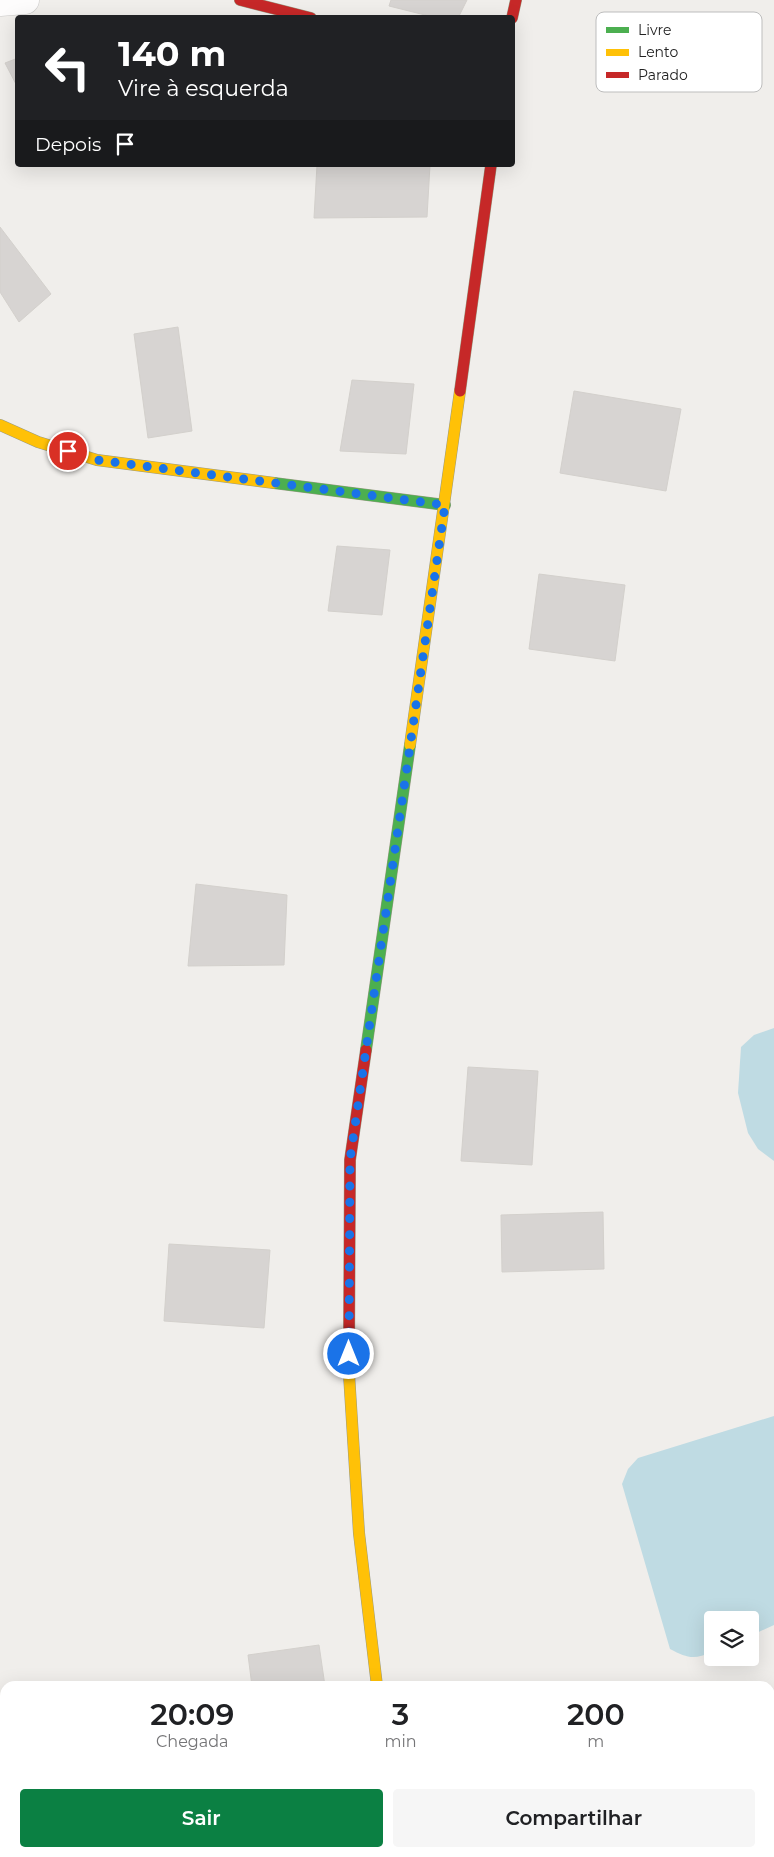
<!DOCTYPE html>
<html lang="pt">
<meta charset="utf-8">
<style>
:root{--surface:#fff;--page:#f6f6f6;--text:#202124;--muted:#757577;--accent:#0b8043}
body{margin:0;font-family:Montserrat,sans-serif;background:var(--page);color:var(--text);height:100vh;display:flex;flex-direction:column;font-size:19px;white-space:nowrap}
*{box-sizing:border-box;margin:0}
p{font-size:16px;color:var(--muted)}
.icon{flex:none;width:28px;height:28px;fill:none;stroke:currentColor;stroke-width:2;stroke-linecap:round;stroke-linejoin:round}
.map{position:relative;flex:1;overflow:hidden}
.drawer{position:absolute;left:0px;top:1681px;width:775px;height:176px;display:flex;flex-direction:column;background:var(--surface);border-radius:15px 15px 0 0;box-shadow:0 5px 20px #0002}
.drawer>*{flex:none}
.top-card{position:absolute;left:15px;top:15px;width:500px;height:152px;border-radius:5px;box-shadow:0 5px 20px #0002;background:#202124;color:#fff;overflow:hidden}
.controls{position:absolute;left:704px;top:1611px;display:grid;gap:10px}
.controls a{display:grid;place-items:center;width:55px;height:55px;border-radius:5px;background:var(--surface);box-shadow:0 5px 20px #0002;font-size:25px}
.pin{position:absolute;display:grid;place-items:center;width:42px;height:42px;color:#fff;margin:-21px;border:2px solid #fff;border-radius:50%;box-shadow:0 1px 5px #0007}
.me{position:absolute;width:55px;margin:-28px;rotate:0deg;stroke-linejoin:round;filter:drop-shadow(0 0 4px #0008)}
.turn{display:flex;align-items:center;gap:18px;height:105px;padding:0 20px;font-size:22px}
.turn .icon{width:65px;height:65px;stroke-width:2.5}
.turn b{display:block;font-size:35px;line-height:42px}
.then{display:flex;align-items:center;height:48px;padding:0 20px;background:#0003;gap:10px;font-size:19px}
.eta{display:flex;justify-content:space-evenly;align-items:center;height:85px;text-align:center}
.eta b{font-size:30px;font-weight:600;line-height:35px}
.button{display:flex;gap:10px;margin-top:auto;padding:10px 20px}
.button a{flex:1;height:58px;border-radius:5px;background:var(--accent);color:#fff;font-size:20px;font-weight:600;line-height:58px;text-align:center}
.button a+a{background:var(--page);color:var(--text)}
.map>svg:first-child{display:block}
.water{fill:#bfdbe3}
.building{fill:#d7d4d2;stroke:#d3d0cc}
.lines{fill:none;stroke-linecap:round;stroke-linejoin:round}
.street-casing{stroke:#c9c8c7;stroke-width:29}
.fast-casing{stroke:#999a82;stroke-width:12}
.slow-casing{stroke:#999a82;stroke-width:12}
.jam-casing{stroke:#999a82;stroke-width:12}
.street{stroke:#fdfcfc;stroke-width:28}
.fast{stroke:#4caf50;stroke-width:11}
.slow{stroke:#ffc107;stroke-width:11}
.jam{stroke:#c62828;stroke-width:11}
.route{stroke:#1a73e8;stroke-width:9;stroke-dasharray:0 16.2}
.key{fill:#fff;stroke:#bdbdbd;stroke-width:1}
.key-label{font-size:14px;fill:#222}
</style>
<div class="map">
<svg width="774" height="1857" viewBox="0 0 774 1857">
<rect width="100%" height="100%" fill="#f0eeeb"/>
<!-- water -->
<g class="water">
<path d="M774,1028V1161L758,1149L748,1133L738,1093L741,1047L754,1035Z"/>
<path d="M774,1416V1625L750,1636V1620H712V1652C694,1660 687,1658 670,1649L622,1484L628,1469L638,1458Z"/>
</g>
<!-- building -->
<g class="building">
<path d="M391,0H467L458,18H437L389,6Z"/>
<path d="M18,58V88L5,63Z"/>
<path d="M317,165H430L427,217L314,218Z"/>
<path d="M0,227L51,294L19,322L0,292Z"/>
<path d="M178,327L192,431L148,438L134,334Z"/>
<path d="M352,380L414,384L406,454L340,451Z"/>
<path d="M574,391L681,409L666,491L560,473Z"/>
<path d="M337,546L390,550L382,615L328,611Z"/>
<path d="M539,574L625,585L615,661L529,649Z"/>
<path d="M196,884L287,895L284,965L188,966Z"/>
<path d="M468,1067L538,1071L532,1165L461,1161Z"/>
<path d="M603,1212L604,1269L502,1272L501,1215Z"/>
<path d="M169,1244L270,1250L264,1328L164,1321Z"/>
<path d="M319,1645L325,1686H252L248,1655Z"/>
<path d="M193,1852H347L348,1857H194Z"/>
</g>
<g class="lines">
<defs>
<path id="street" d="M0,2L25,0"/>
<g id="fast">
<path d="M274,483L445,505"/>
<path d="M366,1050L410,745"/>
</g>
<g id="slow">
<path d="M0,425L38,442L97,460L274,483"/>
<path d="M410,745L460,391"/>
<path d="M349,1352V1374L359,1533L377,1686"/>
<path d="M402,1852L403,1857"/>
</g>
<g id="jam">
<path d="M240,0L311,18"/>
<path d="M512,18L516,0"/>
<path d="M460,391L491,165"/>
<path d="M349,1352L350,1160L366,1050"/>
</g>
</defs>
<!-- street casing -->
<use href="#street" class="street-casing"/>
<!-- fast casing -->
<use href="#fast" class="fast-casing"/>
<!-- slow casing -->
<use href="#slow" class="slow-casing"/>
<!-- jam casing -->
<use href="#jam" class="jam-casing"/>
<!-- street -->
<use href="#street" class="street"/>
<!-- fast -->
<use href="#fast" class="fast"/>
<!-- slow -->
<use href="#slow" class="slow"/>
<!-- jam -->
<use href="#jam" class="jam"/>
</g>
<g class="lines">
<!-- route -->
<path class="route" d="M68,451L97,460L445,505L350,1160L349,1354"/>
</g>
<!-- legend -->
<rect x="596" y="12" width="166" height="80" rx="8" class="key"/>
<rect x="606" y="27" width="23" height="6" fill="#4caf50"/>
<rect x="606" y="49" width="23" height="7" fill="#ffc107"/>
<rect x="606" y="72" width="23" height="6" fill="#c62828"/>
<g class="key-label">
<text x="638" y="35">Livre</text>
<text x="638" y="57">Lento</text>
<text x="638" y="80">Parado</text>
</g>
</svg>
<div class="controls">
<a><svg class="icon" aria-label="layers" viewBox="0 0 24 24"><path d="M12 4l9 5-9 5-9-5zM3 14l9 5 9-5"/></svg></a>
</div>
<div class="pin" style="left:68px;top:451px;background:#d93025"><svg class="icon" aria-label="arrive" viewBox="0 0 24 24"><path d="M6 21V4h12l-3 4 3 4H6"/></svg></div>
<svg class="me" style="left:349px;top:1354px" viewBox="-20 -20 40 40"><circle r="17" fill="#1a73e8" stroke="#fff" stroke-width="3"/><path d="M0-11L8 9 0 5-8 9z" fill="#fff"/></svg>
<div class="top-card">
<div class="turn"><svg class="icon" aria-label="left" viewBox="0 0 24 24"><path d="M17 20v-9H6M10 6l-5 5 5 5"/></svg><div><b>140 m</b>Vire à esquerda</div></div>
<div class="then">Depois<svg class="icon" aria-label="arrive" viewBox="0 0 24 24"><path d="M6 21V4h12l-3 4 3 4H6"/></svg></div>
</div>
<section class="drawer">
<div class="eta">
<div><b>20:09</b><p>Chegada</p></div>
<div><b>3</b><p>min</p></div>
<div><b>200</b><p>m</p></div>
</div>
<div class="button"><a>Sair</a><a>Compartilhar</a></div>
</section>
</div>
